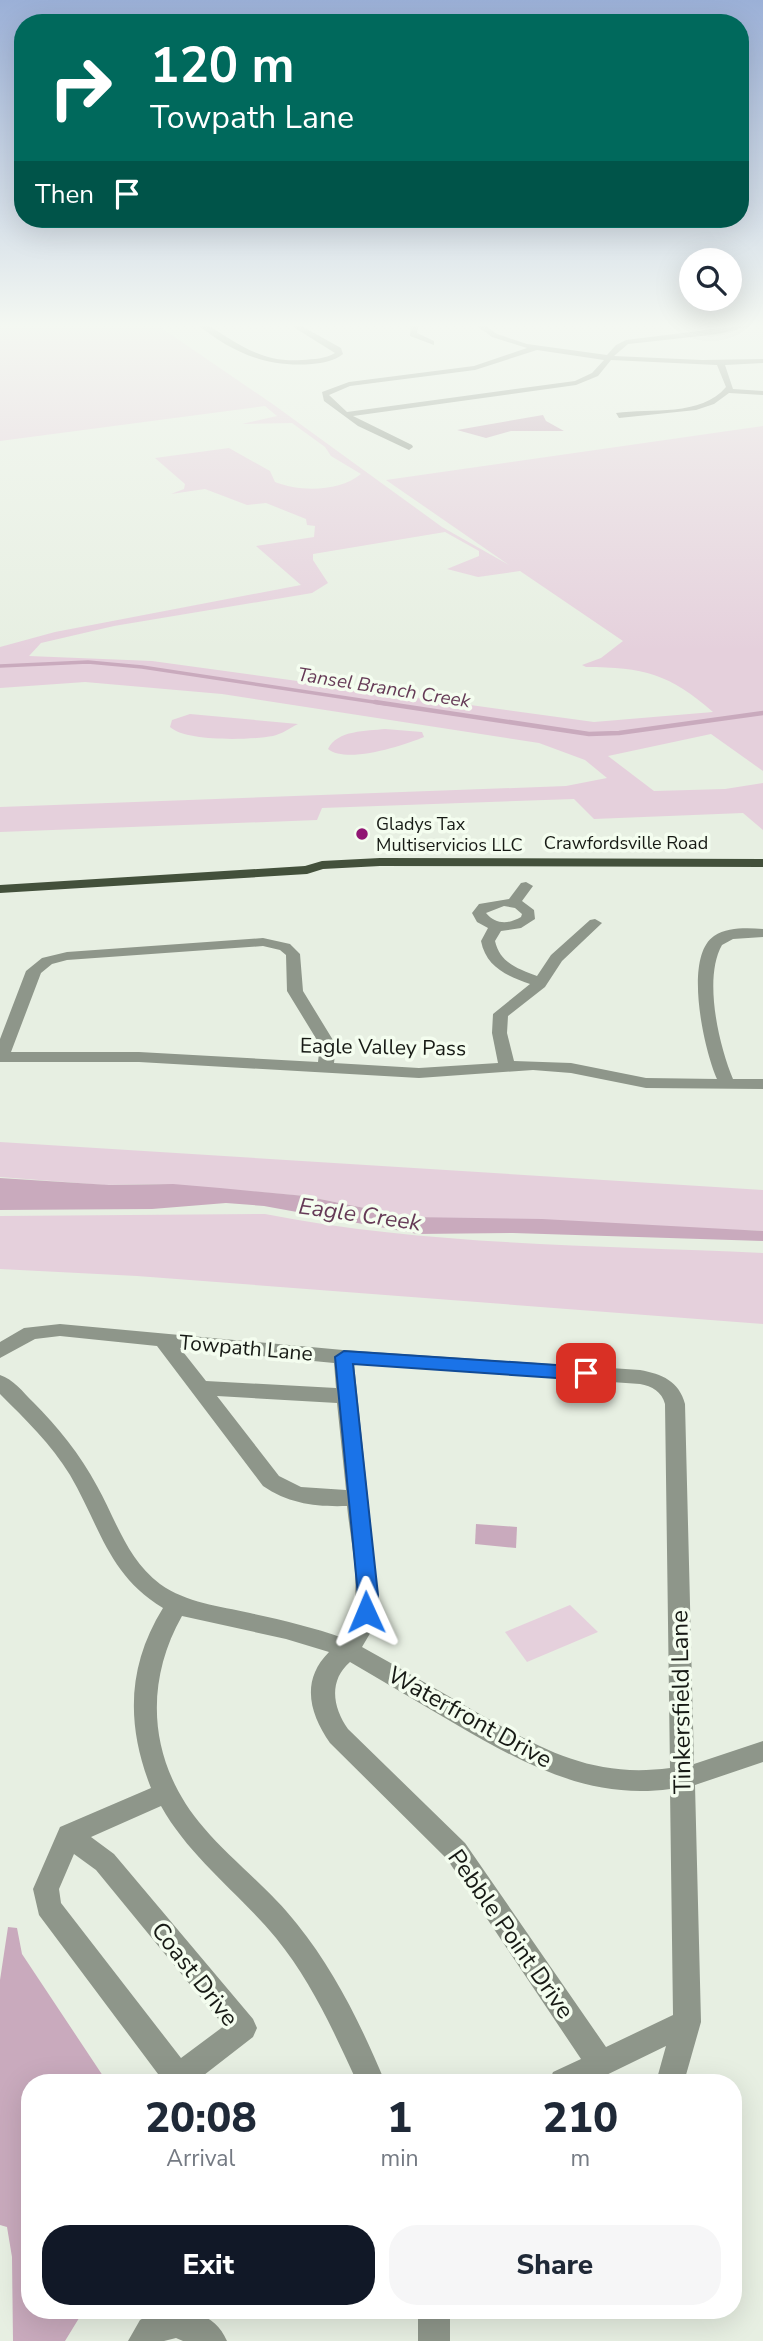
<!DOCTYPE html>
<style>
:root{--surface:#fff;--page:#f6f6f7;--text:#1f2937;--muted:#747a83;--accent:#111827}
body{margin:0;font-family:"Nunito Sans",sans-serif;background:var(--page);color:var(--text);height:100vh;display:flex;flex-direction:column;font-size:26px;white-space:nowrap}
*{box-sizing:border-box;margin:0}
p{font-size:23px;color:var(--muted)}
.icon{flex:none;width:38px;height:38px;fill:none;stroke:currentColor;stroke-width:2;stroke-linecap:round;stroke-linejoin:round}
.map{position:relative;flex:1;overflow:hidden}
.side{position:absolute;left:21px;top:2074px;width:721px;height:245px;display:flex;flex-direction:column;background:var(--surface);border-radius:28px;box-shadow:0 7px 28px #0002}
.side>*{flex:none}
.top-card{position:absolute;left:14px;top:14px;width:735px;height:214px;border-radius:28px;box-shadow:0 7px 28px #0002;background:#00695c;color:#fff;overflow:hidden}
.controls{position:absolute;left:679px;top:248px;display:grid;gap:14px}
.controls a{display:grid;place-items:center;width:63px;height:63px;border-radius:50%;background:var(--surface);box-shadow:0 7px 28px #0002;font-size:35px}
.pin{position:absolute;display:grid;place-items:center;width:60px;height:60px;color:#fff;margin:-30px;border-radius:14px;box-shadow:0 4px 10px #0006}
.me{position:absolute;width:77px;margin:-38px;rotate:359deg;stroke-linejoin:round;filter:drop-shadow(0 0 5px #0008)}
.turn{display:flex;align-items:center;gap:24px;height:147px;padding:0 21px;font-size:32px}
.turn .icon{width:91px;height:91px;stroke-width:2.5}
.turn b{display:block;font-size:49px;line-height:60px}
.then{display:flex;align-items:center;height:66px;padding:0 21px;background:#0003;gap:14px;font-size:26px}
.eta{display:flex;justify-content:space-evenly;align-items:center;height:119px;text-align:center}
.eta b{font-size:42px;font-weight:800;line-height:49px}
.action{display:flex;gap:14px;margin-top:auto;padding:14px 21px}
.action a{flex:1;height:80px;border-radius:28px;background:var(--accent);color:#fff;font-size:28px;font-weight:800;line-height:80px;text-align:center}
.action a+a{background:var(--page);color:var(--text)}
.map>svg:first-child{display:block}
.green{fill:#e5d0dc;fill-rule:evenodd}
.water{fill:#c9aabd}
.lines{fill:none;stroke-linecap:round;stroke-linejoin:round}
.stream-far1{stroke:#c9aabd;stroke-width:3.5}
.stream{stroke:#c9aabd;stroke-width:4.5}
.street{fill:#8e968a;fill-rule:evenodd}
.primary{fill:#43503b;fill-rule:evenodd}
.route{fill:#1a73e8;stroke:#114b97;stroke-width:2}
.poi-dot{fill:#911673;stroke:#f4fdef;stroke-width:2.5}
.labels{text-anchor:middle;stroke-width:7;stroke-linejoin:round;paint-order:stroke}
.far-poi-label{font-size:18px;fill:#171a15;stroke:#f4fdef;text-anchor:start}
.far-street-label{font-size:18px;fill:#171a15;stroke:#f4fdef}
.far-water-label{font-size:19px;font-style:italic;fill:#653a56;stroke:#f4fdef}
.street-label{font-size:21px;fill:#171a15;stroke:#f4fdef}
.water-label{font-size:23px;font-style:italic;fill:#653a56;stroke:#f4fdef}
.near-street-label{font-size:24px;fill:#171a15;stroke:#f4fdef}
</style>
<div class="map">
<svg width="763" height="2341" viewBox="0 0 763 2341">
<rect width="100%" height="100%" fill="#e7efe2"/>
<!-- green -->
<g class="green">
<path d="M0,323H154L274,405L442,527L509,565L386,480L763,426V771L711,734L608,756L654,791L725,789L763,783V830L743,813L594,819L574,799L322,808L317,820L0,832V807L566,786L607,778L585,760L539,743L222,694L85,682L0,688V647L55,632L301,585L256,546L314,537L315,526L307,525L306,519L266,503L247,505L205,489L171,494L184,489L185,484L155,458L229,448L270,471L275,482C300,492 339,492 361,474L331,456L325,447L292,423L242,424L277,416L265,406L0,441ZM445,532L479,551V556L447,569L478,577L520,571L623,641L601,658L582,665L586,667C643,667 670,674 713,712L594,722L152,661L29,656L41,643L114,626L312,593L328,583L313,560V554Z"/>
<path d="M190,714L298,724C290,728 282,734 273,736C251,740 186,742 170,727L172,720Z"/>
<path d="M385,729L422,732L424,737C402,746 347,764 328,749C337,730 367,731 385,729Z"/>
<path d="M0,1142L763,1190V1231L409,1217L305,1196L160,1184L104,1185L0,1177Z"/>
<path d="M265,1214C428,1246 597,1245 763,1253V1324L137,1276L0,1269V1216Z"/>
<path d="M570,1605L598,1632L527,1662L505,1632Z"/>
</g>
<!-- water -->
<g class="water">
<path d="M543,415L546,421L564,431H511L486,438L457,430Z"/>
<path d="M0,1178L109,1185L173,1184L220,1188L305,1196L409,1217L542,1219L763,1231V1241L513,1233L418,1234L264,1206L226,1203L152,1209L0,1210Z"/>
<path d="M476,1524L517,1527L516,1548L475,1544Z"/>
<path d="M8,1927L17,1928L22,1954L107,2082H30V2310H84L65,2341H13L12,2257L7,2227L0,2225V1980Z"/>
</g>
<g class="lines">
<!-- stream-far1 -->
<path class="stream-far1" d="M0,666L88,662L142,667L387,704"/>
<!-- stream -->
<path class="stream" d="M375,702L589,734L619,733L763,713"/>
<!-- street -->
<g class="street">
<path d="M196,323H205C237,344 263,363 302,360C314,359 325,359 335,353L287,323H296L341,348L343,354C334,361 323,363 312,364C267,368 230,352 196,323Z"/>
<path d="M411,323H419L417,333L434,341V345L410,336Z"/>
<path d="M473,323H482L497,334L527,344L607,355L616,345L626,340L763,323L719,334L628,344L614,356L702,360L763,359V363L725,365L733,389L763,391V395L729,393L714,404L696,410L619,418L616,413C651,408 701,417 726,387L717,365L611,360L598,376L576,385L353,416L412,445L413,447L409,450L358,426L324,401L322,392L349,382L474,366L527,348L492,337ZM537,350L604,360L592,373L575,381L347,412L329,395L350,386L475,370Z"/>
<path d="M549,323H559L546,328Z"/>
<path d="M526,882L533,886L522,901L534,910L535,919L521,928L501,931L495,941C500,963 518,969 537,976L551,955L590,920L595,919L602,923L562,961L545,987L508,1016L507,1033L514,1061L571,1063L646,1078L717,1079C704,1050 683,957 714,936C728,927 747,928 763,929V937L733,939L722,945C703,978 719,1046 733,1079H763V1089L646,1088L571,1073L533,1070L419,1078L139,1062H0V1039L26,971L42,958L67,952L263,938L290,944L300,954L303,991L336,1045L334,1063L419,1068L498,1063L492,1033L493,1014L530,984C507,976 486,967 481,941L488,928L477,922L472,913L479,904L509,899L521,883ZM504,906L515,908L522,914L521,917C509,924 496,925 486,913ZM263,946L280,950L286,955L287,991L320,1045L318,1062L139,1052H11L41,973L52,964L67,960Z"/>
<path d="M60,1324L343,1350L640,1370C662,1374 679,1381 685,1404L694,1764L763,1741V1762L695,1785L701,2022L684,2082H656L666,2046L592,2082H549L553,2072L581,2059L447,1859L330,1743C310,1714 300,1681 329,1652L286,1639L182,1616C142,1687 150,1766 204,1828C233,1862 270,1889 297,1924C335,1971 362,2027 385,2082H357C334,2032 311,1981 276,1938C239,1893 190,1858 161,1806L91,1837L114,1854L253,2019L257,2028L253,2037L195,2082H164L39,1915L33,1889L60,1827L151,1788C126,1725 127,1666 163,1608C108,1575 100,1526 70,1475C51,1444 25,1419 0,1394V1375C13,1379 23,1392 33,1402C58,1427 80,1454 97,1486C116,1520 127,1559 160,1584C187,1603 219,1606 250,1613C282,1620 313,1627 343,1638C366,1600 351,1548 347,1506C317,1507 289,1504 263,1486L157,1346L60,1336L35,1339L0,1358V1342L24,1328ZM180,1348L334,1363L336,1388L206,1381ZM354,1364L640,1384C652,1386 662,1392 665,1404L670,1768C588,1779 537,1746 469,1708C433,1687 398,1667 362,1647L375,1625L379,1604ZM217,1396L337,1403L346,1490L301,1487L279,1476ZM350,1662C386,1683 421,1704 457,1725C524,1764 590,1800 670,1789L673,2015L606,2047L465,1843L348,1729C333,1708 328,1681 350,1662ZM74,1854L96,1870L224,2026L181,2058L61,1903L59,1889Z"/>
<path d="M159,2310C187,2310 214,2311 227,2341H183L176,2338L164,2341H128L140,2320Z"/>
<rect x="418" y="2310" width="32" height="31"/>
</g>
<!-- primary -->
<path class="primary" d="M380,858L763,859V867L380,866L323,869L307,874L0,893V885L305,866L322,861Z"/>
</g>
<!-- sky -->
<linearGradient id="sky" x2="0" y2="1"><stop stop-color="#9bb0d7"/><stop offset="0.5" stop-color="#f4f8f2"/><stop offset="1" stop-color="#f4f8f2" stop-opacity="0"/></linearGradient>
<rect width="763" height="651" fill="url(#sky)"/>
<!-- route -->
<path class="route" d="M344,1351L586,1367L592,1369L595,1373L592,1378L586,1380L353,1364L378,1595L374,1618L366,1620L359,1618L356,1612L358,1595L335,1357Z"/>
<!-- markers -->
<circle class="poi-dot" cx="362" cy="834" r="7"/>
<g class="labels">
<!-- far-poi labels -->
<g class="far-poi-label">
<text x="376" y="830">Gladys Tax<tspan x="376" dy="21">Multiservicios LLC</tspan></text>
</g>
<!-- far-street labels -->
<g class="far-street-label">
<text x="626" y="849">Crawfordsville Road</text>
</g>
<!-- far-water labels -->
<g class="far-water-label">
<text transform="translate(384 687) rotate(9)" y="7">Tansel Branch Creek</text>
</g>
<!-- street labels -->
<g class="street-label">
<text transform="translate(383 1047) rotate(1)" y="7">Eagle Valley Pass</text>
<text transform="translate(246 1348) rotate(5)" y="7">Towpath Lane</text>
</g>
<!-- water labels -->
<g class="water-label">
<text transform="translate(360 1214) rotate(8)" y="8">Eagle Creek</text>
</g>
<!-- near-street labels -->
<g class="near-street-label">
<text transform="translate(681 1702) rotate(-91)" y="8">Tinkersfield Lane</text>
<text transform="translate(470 1717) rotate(29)" y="8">Waterfront Drive</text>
<text transform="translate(511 1934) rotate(55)" y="8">Pebble Point Drive</text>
<text transform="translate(195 1974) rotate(52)" y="8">Coast Drive</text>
</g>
</g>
</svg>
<div class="controls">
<a><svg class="icon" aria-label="search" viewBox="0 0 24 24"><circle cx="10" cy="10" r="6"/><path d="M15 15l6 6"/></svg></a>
</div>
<div class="pin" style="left:586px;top:1373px;background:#d93025"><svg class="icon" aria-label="arrive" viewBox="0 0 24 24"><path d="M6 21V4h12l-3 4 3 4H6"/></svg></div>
<svg class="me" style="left:366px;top:1612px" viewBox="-20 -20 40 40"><path d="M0-17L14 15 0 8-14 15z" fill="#1a73e8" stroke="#fff" stroke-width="4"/></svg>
<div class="top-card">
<div class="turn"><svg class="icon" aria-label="right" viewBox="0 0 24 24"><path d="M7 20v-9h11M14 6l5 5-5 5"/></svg><div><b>120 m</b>Towpath Lane</div></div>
<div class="then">Then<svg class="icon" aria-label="arrive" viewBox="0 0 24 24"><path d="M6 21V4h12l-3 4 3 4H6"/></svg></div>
</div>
<section class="side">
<div class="eta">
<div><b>20:08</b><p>Arrival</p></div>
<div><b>1</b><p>min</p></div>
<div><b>210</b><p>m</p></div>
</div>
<div class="action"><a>Exit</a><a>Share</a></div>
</section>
</div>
